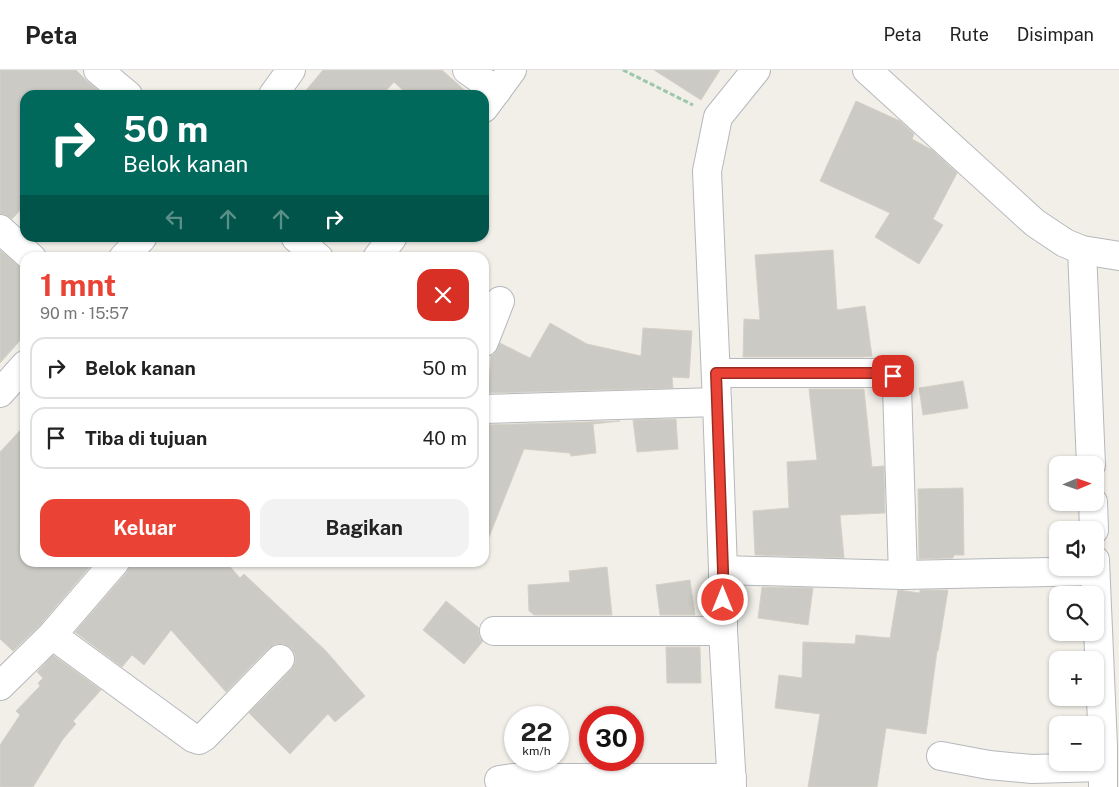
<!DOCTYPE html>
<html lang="id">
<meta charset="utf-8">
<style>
:root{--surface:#fff;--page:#f2f2f2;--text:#222;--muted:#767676;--line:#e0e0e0;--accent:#ea4335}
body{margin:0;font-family:"Public Sans",sans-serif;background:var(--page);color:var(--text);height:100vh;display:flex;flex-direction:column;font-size:19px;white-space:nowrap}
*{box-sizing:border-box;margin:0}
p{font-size:16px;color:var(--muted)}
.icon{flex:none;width:28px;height:28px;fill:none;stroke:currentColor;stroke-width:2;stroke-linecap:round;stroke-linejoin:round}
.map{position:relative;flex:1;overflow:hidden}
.details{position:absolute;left:20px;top:182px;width:469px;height:315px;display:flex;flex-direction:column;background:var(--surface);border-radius:15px;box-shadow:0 1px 4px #0004}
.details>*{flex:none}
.banner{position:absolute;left:20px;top:20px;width:469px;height:152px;border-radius:15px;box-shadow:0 1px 4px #0004;background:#00695c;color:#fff;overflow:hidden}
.needle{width:32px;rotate:88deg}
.fabs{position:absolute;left:1049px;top:386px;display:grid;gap:10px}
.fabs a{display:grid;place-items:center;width:55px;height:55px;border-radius:10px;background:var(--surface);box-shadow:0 1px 4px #0004;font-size:25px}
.speed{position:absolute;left:504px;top:636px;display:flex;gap:10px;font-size:25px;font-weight:700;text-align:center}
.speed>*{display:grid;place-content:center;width:65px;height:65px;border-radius:50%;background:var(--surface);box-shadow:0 1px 4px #0004;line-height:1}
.speed small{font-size:12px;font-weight:400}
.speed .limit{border:8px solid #d22;background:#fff;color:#111}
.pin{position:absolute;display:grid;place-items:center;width:42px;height:42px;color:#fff;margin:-21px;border-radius:10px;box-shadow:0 2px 8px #0006}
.me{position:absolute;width:55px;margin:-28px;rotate:0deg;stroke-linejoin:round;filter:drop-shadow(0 0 4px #0008)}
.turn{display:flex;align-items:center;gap:18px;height:105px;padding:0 20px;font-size:22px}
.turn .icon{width:65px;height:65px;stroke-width:2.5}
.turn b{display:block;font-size:35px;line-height:42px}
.lanes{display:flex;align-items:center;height:48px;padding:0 20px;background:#0003;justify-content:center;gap:25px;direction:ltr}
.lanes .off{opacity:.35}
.round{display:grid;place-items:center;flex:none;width:52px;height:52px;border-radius:15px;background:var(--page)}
.head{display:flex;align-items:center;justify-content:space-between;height:85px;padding:0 20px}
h1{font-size:30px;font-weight:700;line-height:38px;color:var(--accent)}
.primary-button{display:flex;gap:10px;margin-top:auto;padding:10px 20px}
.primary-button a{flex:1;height:58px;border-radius:15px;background:var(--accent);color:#fff;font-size:20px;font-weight:700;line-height:58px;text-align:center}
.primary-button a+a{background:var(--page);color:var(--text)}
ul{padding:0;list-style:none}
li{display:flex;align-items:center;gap:15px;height:62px;margin:0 10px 8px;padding:0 10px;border:2px solid var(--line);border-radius:15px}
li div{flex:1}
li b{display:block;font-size:19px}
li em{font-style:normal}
header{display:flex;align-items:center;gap:30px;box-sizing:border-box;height:70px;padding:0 25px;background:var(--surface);border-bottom:1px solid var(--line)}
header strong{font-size:24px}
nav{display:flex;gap:28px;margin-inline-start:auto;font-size:18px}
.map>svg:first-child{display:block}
.building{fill:#cccac5;stroke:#d6d1c6}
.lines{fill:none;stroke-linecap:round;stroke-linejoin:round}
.street-casing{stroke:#b5b8bc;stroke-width:30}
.path{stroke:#9cc7a9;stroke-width:3;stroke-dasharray:5 2.5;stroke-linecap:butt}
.street{stroke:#fff;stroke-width:28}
.route-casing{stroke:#982c22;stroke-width:12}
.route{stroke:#ea4335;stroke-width:9}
</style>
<header>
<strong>Peta</strong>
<nav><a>Peta</a><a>Rute</a><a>Disimpan</a></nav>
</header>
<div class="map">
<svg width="1119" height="717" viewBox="0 0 1119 717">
<rect width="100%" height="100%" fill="#f1efe8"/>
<!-- building -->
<g class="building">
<path d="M0,0H76L88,12L104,25H25V135L12,149L4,144H0Z"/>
<path d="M323,0H442L470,25H408L394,12L382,25H302Z"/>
<path d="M654,0H720L701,30Z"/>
<path d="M856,31L900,51L914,64L912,69L932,80L957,103L933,149L943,155L919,194L875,167L890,143L820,111Z"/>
<path d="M0,180L25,201V265L0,293Z"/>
<path d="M833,180L837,240L865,236L872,286L863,287H743L744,249L760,250L755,185Z"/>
<path d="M550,253L587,274L641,286L643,258L692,261L689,308L672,307L673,318L488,323L491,286L494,284L500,273L530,288Z"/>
<path d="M963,311L968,338L923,345L919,318Z"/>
<path d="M809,319H864L872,397L884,396L885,443L840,445L844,488L755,485L753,441L789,438L787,392L817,390Z"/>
<path d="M676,349L678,379L637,382L633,350Z"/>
<path d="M620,351L593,354L596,383L571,386L570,383L524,379L485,477H484V373L485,355Z"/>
<path d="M25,355V492H94L41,554L13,581L0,569V382Z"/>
<path d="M963,418L964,485H954L953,488L919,489L918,419Z"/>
<path d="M130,492H226L240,508L244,504L326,581L365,626L335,652L328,644L290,684L249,643L291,600L295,593V584L291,578L284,574H276L269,578L226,622L171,560L144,595L132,585L122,597L75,562L127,502L130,495Z"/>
<path d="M607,497L612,545H534L529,541L528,515L570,512L569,501Z"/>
<path d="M690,510L695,545H660L656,515Z"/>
<path d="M762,517L813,518L808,555L758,548Z"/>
<path d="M898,520L920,523V520H948L938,581H937L926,664L886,658L877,717H808L820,644L775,638L779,605L802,608L803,572L855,574L856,565L890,568Z"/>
<path d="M446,531L479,558L478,561L480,568L483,571L464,594L423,560Z"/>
<path d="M666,577H700L701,613H667Z"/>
<path d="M53,585L101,620L73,651L76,654L63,669L33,717H0V675L20,645L16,641L40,616L38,613L43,608L37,602Z"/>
</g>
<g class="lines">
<defs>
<g id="street">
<path d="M98,0L128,25"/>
<path d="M467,0L497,21"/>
<path d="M867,0L1035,153L1065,173L1082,180L1119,186"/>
<path d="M273,25L291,0"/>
<path d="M484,38L512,0"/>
<path d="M0,159L32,188"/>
<path d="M296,168L319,188"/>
<path d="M1082,180L1091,395"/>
<path d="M123,188L142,168"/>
<path d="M377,188L392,168"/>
<path d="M484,272L500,231"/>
<path d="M716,303H885L893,306L897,317L903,505"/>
<path d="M0,323L25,295"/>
<path d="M484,339L717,332"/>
<path d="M1093,432L1094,460"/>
<path d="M1095,490L1103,676V717"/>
<path d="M723,500L903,505L1095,501"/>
<path d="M494,561H723"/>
<path d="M52,565L193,668L199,670L204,667L280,589"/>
<path d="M0,616L52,565L115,492"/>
<path d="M941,686L989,695L1032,699L1102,697"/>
<path d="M499,710L513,708H732"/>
<path d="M732,717L723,561V500L717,332L707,101L718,47L756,0"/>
</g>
</defs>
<!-- street casing -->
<use href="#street" class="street-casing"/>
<!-- path -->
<path class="path" d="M623,0L693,35"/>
<!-- street -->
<use href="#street" class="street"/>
</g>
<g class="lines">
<defs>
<path id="route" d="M723,530V500L716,303H885L893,306"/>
</defs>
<!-- route casing -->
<use href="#route" class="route-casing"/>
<!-- route -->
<use href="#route" class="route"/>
</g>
</svg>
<div class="fabs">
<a><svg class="needle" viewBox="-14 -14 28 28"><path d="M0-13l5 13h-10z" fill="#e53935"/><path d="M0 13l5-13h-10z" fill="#767676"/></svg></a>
<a><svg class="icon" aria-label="sound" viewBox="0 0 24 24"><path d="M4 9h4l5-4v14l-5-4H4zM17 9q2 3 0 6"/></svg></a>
<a><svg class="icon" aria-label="search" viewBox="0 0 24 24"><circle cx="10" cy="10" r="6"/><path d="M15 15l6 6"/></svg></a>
<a>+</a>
<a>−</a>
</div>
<div class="speed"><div>22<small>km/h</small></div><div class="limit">30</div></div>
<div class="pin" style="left:893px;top:306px;background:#d93025"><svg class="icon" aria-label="arrive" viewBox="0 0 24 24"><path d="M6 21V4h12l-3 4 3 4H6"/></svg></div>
<svg class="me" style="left:723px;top:530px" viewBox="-20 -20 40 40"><circle r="17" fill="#ea4335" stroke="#fff" stroke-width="3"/><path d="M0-11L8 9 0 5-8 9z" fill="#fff"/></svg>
<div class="banner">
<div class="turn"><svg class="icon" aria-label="right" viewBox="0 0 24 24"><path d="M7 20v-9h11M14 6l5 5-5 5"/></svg><div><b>50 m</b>Belok kanan</div></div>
<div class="lanes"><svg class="icon off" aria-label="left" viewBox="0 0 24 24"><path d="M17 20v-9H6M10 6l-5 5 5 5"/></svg><svg class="icon off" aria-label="ahead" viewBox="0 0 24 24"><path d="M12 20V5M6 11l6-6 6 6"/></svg><svg class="icon off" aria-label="ahead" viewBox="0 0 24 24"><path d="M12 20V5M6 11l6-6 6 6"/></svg><svg class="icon" aria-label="right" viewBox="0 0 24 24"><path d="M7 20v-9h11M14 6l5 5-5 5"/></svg></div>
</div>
<section class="details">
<div class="head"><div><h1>1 mnt</h1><p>90 m · 15:57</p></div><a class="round" style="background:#d93025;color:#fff"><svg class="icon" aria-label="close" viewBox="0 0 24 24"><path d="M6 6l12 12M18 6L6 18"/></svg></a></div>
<ul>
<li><svg class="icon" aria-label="right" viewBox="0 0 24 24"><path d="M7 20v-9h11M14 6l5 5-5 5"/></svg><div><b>Belok kanan</b></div><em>50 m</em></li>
<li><svg class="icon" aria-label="arrive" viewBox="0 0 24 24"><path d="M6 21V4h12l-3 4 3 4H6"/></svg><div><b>Tiba di tujuan</b></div><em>40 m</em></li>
</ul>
<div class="primary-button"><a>Keluar</a><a>Bagikan</a></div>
</section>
</div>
